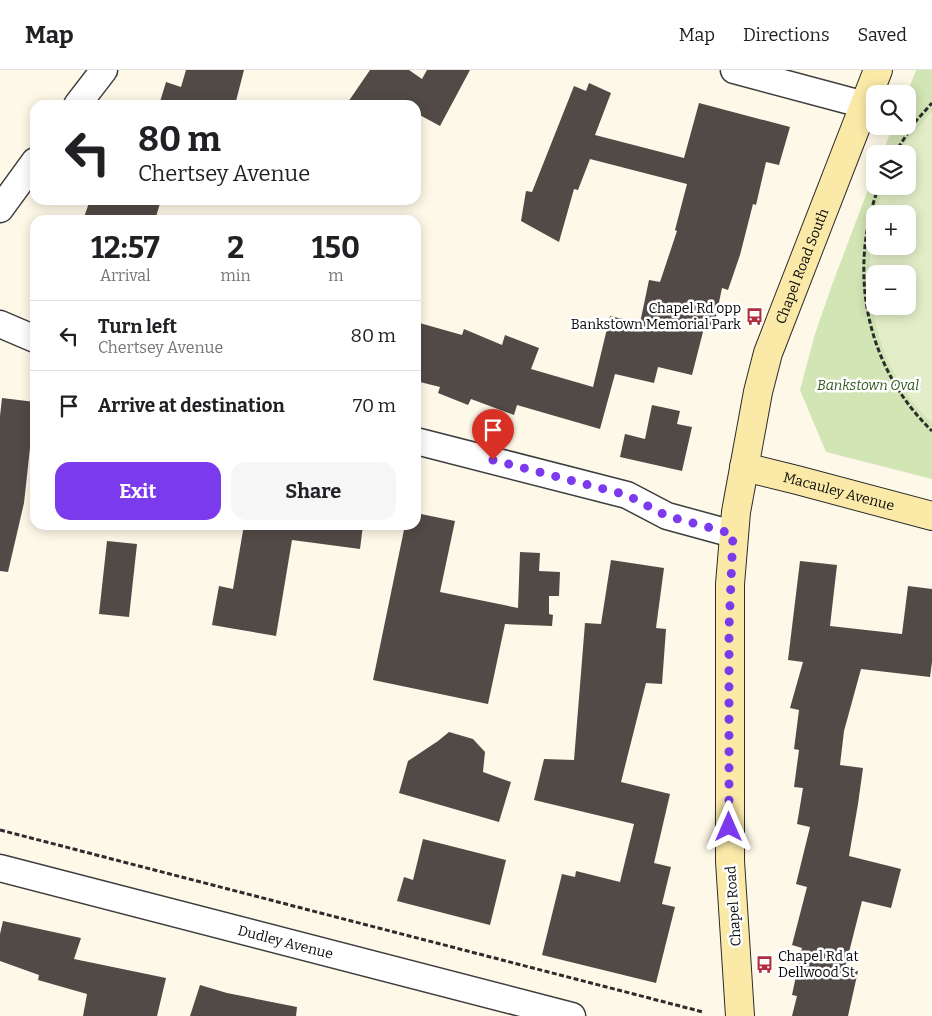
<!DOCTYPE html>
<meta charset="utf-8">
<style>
:root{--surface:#fff;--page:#f6f6f6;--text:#202124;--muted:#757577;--line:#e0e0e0;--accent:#7c3aed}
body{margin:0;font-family:Bitter,serif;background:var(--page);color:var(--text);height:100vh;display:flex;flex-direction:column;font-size:19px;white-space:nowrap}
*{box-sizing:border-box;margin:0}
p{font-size:16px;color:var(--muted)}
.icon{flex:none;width:28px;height:28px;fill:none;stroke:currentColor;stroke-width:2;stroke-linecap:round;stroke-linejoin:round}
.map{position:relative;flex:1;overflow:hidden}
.drawer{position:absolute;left:30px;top:145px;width:391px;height:315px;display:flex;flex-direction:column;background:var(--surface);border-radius:15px;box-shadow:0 2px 12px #0003}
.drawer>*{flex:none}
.hud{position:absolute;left:30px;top:30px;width:391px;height:105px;border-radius:15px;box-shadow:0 2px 12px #0003;background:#fff;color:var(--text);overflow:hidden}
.controls{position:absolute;left:866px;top:15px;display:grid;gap:10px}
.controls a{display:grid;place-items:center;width:50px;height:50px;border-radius:10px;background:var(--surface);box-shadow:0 2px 12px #0003;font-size:25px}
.pin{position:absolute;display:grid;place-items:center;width:42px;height:42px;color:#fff;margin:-51px -21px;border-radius:50% 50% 50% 0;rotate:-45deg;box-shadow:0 0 5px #0007}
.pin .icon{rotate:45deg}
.me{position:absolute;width:55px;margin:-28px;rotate:0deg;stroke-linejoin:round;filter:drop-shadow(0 0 4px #0008)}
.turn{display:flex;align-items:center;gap:18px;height:105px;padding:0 25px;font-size:22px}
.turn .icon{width:65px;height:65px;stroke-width:2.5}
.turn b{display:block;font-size:35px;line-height:42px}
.eta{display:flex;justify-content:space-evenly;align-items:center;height:85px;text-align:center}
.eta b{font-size:30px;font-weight:700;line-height:35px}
.cta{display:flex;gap:10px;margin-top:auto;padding:10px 25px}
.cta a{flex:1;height:58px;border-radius:15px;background:var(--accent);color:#fff;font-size:20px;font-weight:700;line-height:58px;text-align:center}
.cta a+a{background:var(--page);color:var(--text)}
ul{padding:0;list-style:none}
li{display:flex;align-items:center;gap:15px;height:70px;padding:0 25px;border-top:1px solid var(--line)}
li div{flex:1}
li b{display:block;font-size:19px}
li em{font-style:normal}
header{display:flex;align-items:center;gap:30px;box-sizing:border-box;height:70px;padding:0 25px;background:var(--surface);border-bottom:1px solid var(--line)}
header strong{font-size:24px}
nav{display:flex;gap:28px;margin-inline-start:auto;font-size:18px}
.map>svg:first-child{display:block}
.green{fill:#d2e5b5;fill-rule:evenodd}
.pitch{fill:#e3edc7;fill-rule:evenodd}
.building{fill:#524a47}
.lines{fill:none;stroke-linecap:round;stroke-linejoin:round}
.street-casing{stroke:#3d3d3d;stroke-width:29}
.secondary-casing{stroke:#2c2c2c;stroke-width:30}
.path{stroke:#2c2c2c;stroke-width:3;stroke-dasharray:5 2.5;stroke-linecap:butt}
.street{stroke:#fff;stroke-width:26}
.secondary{stroke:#fae9a7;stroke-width:28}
.route{stroke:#7c3aed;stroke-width:9;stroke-dasharray:0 16.2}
.labels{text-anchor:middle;stroke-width:5;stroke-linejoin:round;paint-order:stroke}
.street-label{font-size:14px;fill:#0a0a0a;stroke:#fff}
.poi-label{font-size:14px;fill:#0a0a0a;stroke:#fff;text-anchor:end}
.park-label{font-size:14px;font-style:italic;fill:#325c20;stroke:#fff}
</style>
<header>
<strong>Map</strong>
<nav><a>Map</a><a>Directions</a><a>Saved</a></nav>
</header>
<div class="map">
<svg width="932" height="946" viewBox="0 0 932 946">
<rect width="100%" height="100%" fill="#fef8e8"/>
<!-- green -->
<path class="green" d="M916,0H932V409L826,382L800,320L815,264L832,215L875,101V116H908V84H882L893,56H908L907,24ZM875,144H908V176H875ZM875,204H908V236H875Z"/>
<!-- pitch -->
<path class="pitch" d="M932,41V353C868,293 855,196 884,116H908V84H899L905,73ZM875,144H908V176H875ZM875,204H908V236H875Z"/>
<!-- building -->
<g class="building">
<path d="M186,0H244L235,35H159L166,12L181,17Z"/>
<path d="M370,0H409L422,9L427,0H470L440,56L416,43V35H346Z"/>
<path d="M589,13L611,23L595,65L684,88L699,33L790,57L779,95L766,92L756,135L753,134L740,185L728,220L722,218L714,256L705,254L692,305L658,297L654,313L615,304L600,359L517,335L514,345L471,329L468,335L438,323L440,317L416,311V252L462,265L464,259L502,275L505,265L539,278L531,299L593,317L610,246L640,253L649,210L660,212L677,161L675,160L687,114L590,89L578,120L574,119L559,172L521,151L526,121L532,122L574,16L586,21Z"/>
<path d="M90,130H161L155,150H83Z"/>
<path d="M2,328L35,332L24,433L8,502L0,501V346Z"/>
<path d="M652,335L680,341L677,354L692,357L682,401L620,387L625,364L645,369Z"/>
<path d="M416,443L455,451L440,522L518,538L520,482L540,483L539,501L560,502L559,526H549V544L553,545L552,556L505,554L488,634L373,610L405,455H416Z"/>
<path d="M244,455H363L360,479L292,470L276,566L212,555L219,516L233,519Z"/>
<path d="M107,471L137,474L129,547L99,544Z"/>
<path d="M611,490L664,498L656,558L666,559L662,614L646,613L621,712L670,724L654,793L671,797L662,834L675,837L656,913L542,885L562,804L575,807L576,801L620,812L634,754L534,730L544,689L574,690L585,553L601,554Z"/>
<path d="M800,491L837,495L830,556L902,564L908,516L932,519V592L930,607L861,599L844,661L840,695L863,698L858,734L849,786L901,799L891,838L862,831L845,898L858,901L848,946H792L797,926L792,925L802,878L792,875L807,817L796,814L810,757L797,754L803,718L794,717L799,680L794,679L799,640L790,638L803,592L788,590Z"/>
<path d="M449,662L473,669L485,682L483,702L511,712L499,752L399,723L408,691L438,671Z"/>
<path d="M423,769L506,790L490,855L397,831L404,807L413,810Z"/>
<path d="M3,851L81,868L74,889L166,908L157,946H83L87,924L38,910L39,905L0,891V864Z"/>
<path d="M200,915L227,923L297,937L296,946H190Z"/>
</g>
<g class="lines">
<defs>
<g id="street">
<path d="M734,0L865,35"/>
<path d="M77,35L104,0"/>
<path d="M0,139L35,91"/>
<path d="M0,254L35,269"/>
<path d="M416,371L627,425L667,446L733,464"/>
<path id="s1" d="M0,798L572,946"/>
</g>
<g id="secondary">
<path id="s2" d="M744,397L797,410L932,446"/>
<path id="s3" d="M740,946L730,791V514L736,442L758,322L768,283L878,0"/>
</g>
</defs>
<!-- street casing -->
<use href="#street" class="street-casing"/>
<!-- secondary casing -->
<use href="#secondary" class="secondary-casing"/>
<!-- path -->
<g class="path">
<path d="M894,84L915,52L932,33"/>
<path d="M879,116C847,202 866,297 932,361"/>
<path d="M0,760L703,942"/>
</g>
<!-- street -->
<use href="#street" class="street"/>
<!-- secondary -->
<use href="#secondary" class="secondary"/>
</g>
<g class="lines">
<!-- route -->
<path class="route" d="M493,390L627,425L667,446L733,464L729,558V757"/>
</g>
<!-- icons -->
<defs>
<symbol id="bus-bare" viewBox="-9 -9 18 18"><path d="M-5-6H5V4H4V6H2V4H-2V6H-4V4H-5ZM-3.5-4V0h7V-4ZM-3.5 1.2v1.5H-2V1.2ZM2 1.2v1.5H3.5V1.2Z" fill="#b02c3e" stroke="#fff" stroke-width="2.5" paint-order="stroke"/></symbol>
</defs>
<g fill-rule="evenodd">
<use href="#bus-bare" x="742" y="234" width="25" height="25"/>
<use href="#bus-bare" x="752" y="882" width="25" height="25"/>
</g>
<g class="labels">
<!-- street labels -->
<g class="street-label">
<text dy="5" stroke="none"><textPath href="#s3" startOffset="760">Chapel Road South</textPath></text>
<text dy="5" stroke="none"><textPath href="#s2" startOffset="98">Macauley Avenue</textPath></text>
<text transform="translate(733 836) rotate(-94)" y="5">Chapel Road</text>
<text dy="5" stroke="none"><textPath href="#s1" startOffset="295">Dudley Avenue</textPath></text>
</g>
<!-- poi labels -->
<g class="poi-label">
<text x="741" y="243">Chapel Rd opp<tspan x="741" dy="16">Bankstown Memorial Park</tspan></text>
<text x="778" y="891" text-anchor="start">Chapel Rd at<tspan x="778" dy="16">Dellwood St</tspan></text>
</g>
<!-- park labels -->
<g class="park-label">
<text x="868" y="320">Bankstown Oval</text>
</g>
</g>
</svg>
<div class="controls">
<a><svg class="icon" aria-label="search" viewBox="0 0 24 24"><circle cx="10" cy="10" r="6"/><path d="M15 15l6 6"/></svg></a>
<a><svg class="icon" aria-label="layers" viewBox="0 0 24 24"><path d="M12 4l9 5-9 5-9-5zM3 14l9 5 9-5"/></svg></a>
<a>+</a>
<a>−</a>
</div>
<div class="pin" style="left:493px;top:390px;background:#d93025"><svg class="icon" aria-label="arrive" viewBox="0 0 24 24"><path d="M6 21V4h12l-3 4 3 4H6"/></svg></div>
<svg class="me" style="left:729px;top:757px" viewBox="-20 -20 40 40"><path d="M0-17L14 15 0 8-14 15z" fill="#7c3aed" stroke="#fff" stroke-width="4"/></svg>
<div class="hud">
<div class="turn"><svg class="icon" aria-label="left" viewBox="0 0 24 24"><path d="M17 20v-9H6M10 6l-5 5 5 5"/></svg><div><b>80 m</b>Chertsey Avenue</div></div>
</div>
<section class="drawer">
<div class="eta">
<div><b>12:57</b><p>Arrival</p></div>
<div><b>2</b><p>min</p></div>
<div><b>150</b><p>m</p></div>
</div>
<ul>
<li><svg class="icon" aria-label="left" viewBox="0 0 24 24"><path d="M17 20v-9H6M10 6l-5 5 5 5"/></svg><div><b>Turn left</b><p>Chertsey Avenue</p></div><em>80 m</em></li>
<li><svg class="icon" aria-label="arrive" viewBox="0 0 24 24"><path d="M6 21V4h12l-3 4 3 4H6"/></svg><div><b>Arrive at destination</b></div><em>70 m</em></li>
</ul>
<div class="cta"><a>Exit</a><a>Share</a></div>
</section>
</div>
